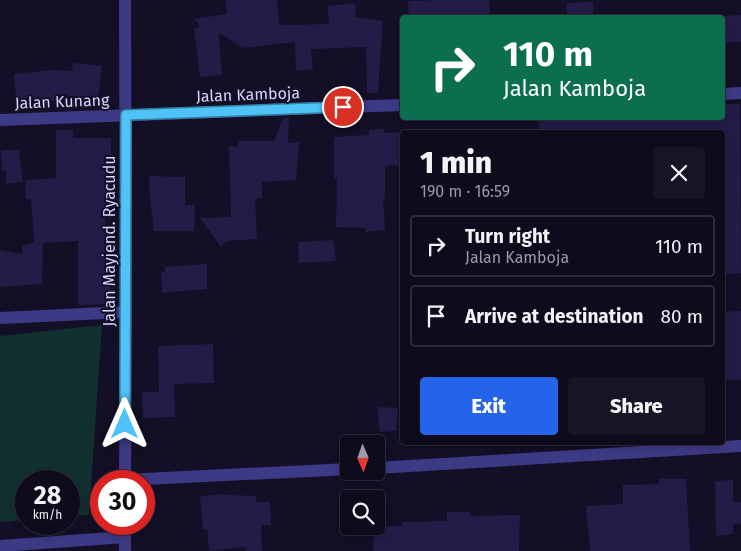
<!DOCTYPE html>
<meta charset="utf-8">
<style>
:root{--surface:#0e0b1c;--page:#171425;--text:#f1f3f6;--muted:#9b9ba3;--line:#2e2b3b;--accent:#2563eb}
body{margin:0;font-family:"Fira Sans",sans-serif;background:var(--page);color:var(--text);height:100vh;display:flex;flex-direction:column;font-size:19px;white-space:nowrap}
*{box-sizing:border-box;margin:0}
p{font-size:16px;color:var(--muted)}
.icon{flex:none;width:28px;height:28px;fill:none;stroke:currentColor;stroke-width:2;stroke-linecap:round;stroke-linejoin:round}
.map{position:relative;flex:1;overflow:hidden}
.panel{position:absolute;left:400px;top:130px;width:325px;height:315px;display:flex;flex-direction:column;background:var(--surface);border-radius:5px;box-shadow:0 2px 8px #0003,0 0 0 1px var(--line)}
.panel>*{flex:none}
.top-card{position:absolute;left:400px;top:15px;width:325px;height:105px;border-radius:5px;box-shadow:0 2px 8px #0003,0 0 0 1px var(--line);background:#0b6e4f;color:#fff;overflow:hidden}
.needle{width:32px;rotate:178deg}
.buttons{position:absolute;left:340px;top:435px;display:grid;gap:10px}
.buttons a{display:grid;place-items:center;width:45px;height:45px;border-radius:5px;background:var(--surface);box-shadow:0 2px 8px #0003,0 0 0 1px var(--line);font-size:25px}
.speed{position:absolute;left:15px;top:470px;display:flex;gap:10px;font-size:25px;font-weight:700;text-align:center}
.speed>*{display:grid;place-content:center;width:65px;height:65px;border-radius:50%;background:var(--surface);box-shadow:0 2px 8px #0003,0 0 0 1px var(--line);line-height:1}
.speed small{font-size:12px;font-weight:400}
.speed .limit{border:8px solid #d22;background:#fff;color:#111}
.pin{position:absolute;display:grid;place-items:center;width:42px;height:42px;color:#fff;margin:-21px;border:2px solid #fff;border-radius:50%;box-shadow:0 1px 5px #0007}
.me{position:absolute;width:55px;margin:-28px;rotate:0deg;stroke-linejoin:round;filter:drop-shadow(0 0 4px #0008)}
.turn{display:flex;align-items:center;gap:18px;height:105px;padding:0 20px;font-size:22px}
.turn .icon{width:65px;height:65px;stroke-width:2.5}
.turn b{display:block;font-size:35px;line-height:42px}
.round{display:grid;place-items:center;flex:none;width:52px;height:52px;border-radius:5px;background:var(--page)}
.summary{display:flex;align-items:center;justify-content:space-between;height:85px;padding:0 20px}
h1{font-size:30px;font-weight:800;line-height:38px}
.button{display:flex;gap:10px;margin-top:auto;padding:10px 20px}
.button a{flex:1;height:58px;border-radius:5px;background:var(--accent);color:#fff;font-size:20px;font-weight:800;line-height:58px;text-align:center}
.button a+a{background:var(--page);color:var(--text)}
ul{padding:0;list-style:none}
li{display:flex;align-items:center;gap:15px;height:62px;margin:0 10px 8px;padding:0 10px;border:2px solid var(--line);border-radius:5px}
li div{flex:1}
li b{display:block;font-size:19px}
li em{font-style:normal}
.map>svg:first-child{display:block}
.green{fill:#12302f}
.building{fill:#241b47}
.lines{fill:none;stroke-linecap:round;stroke-linejoin:round}
.street{stroke:#3d3a85;stroke-width:12}
.route-casing{stroke:#337fa1;stroke-width:12}
.route{stroke:#4fc3f7;stroke-width:9}
.labels{text-anchor:middle;stroke-width:4;stroke-linejoin:round;paint-order:stroke}
.street-label{font-size:16px;fill:#d9d4ff;stroke:#130f26}
</style>
<div class="map">
<svg width="741" height="551" viewBox="0 0 741 551">
<rect width="100%" height="100%" fill="#130f26"/>
<!-- green -->
<path class="green" d="M102,325L89,515L69,516V481H26V520L0,522V336Z"/>
<!-- building -->
<g class="building">
<path d="M225,0H277L279,25L329,24L327,6L355,3L356,17L383,21L378,93H367L366,47L311,49L313,69L296,71L295,42L243,48L219,33L222,75L200,77L194,29L199,28L198,22L193,19L227,14Z"/>
<path d="M438,0H489L490,18H409L408,1Z"/>
<path d="M593,2V18H567V3Z"/>
<path d="M741,15V42H722V16Z"/>
<path d="M73,63L102,66L98,99L60,95V101H37L38,108L17,110L14,74L52,70L72,71Z"/>
<path d="M722,104H740L741,273L722,274V132H539V119L600,118H722Z"/>
<path d="M289,117L288,143L299,142L296,180L262,182V198L255,199L257,239L226,241L221,247L200,218L231,217L229,145L238,148L239,141H274L283,118Z"/>
<path d="M384,129V133L402,132V165L385,166V198L383,199L385,230L365,232V228L336,227L337,178H334V137L369,135V130Z"/>
<path d="M56,130H73V138H111L112,214H105L106,274H111V304L78,305V241L43,243L42,284L0,287V250L22,254V246L34,242L31,199H26L25,180L56,178Z"/>
<path d="M1,150H19L23,182L6,184V172L2,170Z"/>
<path d="M149,176L185,177V205H195L194,231H154L150,200Z"/>
<path d="M333,240L336,261L299,263L298,242Z"/>
<path d="M207,264V289L162,293L161,273L165,272V267Z"/>
<path d="M741,311V380H722V312Z"/>
<path d="M213,344L214,383L174,384L175,417L143,418L142,392H159L158,346Z"/>
<path d="M377,407L398,408L396,431L380,432Z"/>
<path d="M659,479H686L690,551H590L586,506L623,504V485L659,484Z"/>
<path d="M733,480V501L741,502V524H733V534L716,536L715,481Z"/>
<path d="M225,494V495L256,496V502H270L271,525H261L262,551H246L245,547L209,551L207,529L203,530L200,496Z"/>
<path d="M447,512H471V516L520,515L519,551H373L374,527L402,526V522L447,521Z"/>
</g>
<g class="lines">
<!-- street -->
<g class="street">
<path d="M125,0L126,312L125,481"/>
<path d="M722,94L741,93"/>
<path d="M0,120L402,105"/>
<path d="M0,318L126,312"/>
<path d="M376,468L741,446"/>
<path d="M125,480L349,469"/>
<path d="M125,524V551"/>
<path d="M0,546L125,537"/>
</g>
</g>
<g class="lines">
<defs>
<path id="route" d="M125,424L126,115L343,107"/>
</defs>
<!-- route casing -->
<use href="#route" class="route-casing"/>
<!-- route -->
<use href="#route" class="route"/>
</g>
<g class="labels">
<!-- street labels -->
<g class="street-label">
<text transform="translate(248 94) rotate(-2)" y="6">Jalan Kamboja</text>
<text transform="translate(62 101) rotate(-2)" y="6">Jalan Kunang</text>
<text transform="translate(109 241) rotate(-90)" y="6">Jalan Mayjend. Ryacudu</text>
</g>
</g>
</svg>
<div class="buttons">
<a><svg class="needle" viewBox="-14 -14 28 28"><path d="M0-13l5 13h-10z" fill="#e53935"/><path d="M0 13l5-13h-10z" fill="#9b9ba3"/></svg></a>
<a><svg class="icon" aria-label="search" viewBox="0 0 24 24"><circle cx="10" cy="10" r="6"/><path d="M15 15l6 6"/></svg></a>
</div>
<div class="speed"><div>28<small>km/h</small></div><div class="limit">30</div></div>
<div class="pin" style="left:343px;top:107px;background:#d93025"><svg class="icon" aria-label="arrive" viewBox="0 0 24 24"><path d="M6 21V4h12l-3 4 3 4H6"/></svg></div>
<svg class="me" style="left:125px;top:424px" viewBox="-20 -20 40 40"><path d="M0-17L14 15 0 8-14 15z" fill="#4fc3f7" stroke="#fff" stroke-width="4"/></svg>
<div class="top-card">
<div class="turn"><svg class="icon" aria-label="right" viewBox="0 0 24 24"><path d="M7 20v-9h11M14 6l5 5-5 5"/></svg><div><b>110 m</b>Jalan Kamboja</div></div>
</div>
<section class="panel">
<div class="summary"><div><h1>1 min</h1><p>190 m · 16:59</p></div><a class="round"><svg class="icon" aria-label="close" viewBox="0 0 24 24"><path d="M6 6l12 12M18 6L6 18"/></svg></a></div>
<ul>
<li><svg class="icon" aria-label="right" viewBox="0 0 24 24"><path d="M7 20v-9h11M14 6l5 5-5 5"/></svg><div><b>Turn right</b><p>Jalan Kamboja</p></div><em>110 m</em></li>
<li><svg class="icon" aria-label="arrive" viewBox="0 0 24 24"><path d="M6 21V4h12l-3 4 3 4H6"/></svg><div><b>Arrive at destination</b></div><em>80 m</em></li>
</ul>
<div class="button"><a>Exit</a><a>Share</a></div>
</section>
</div>
